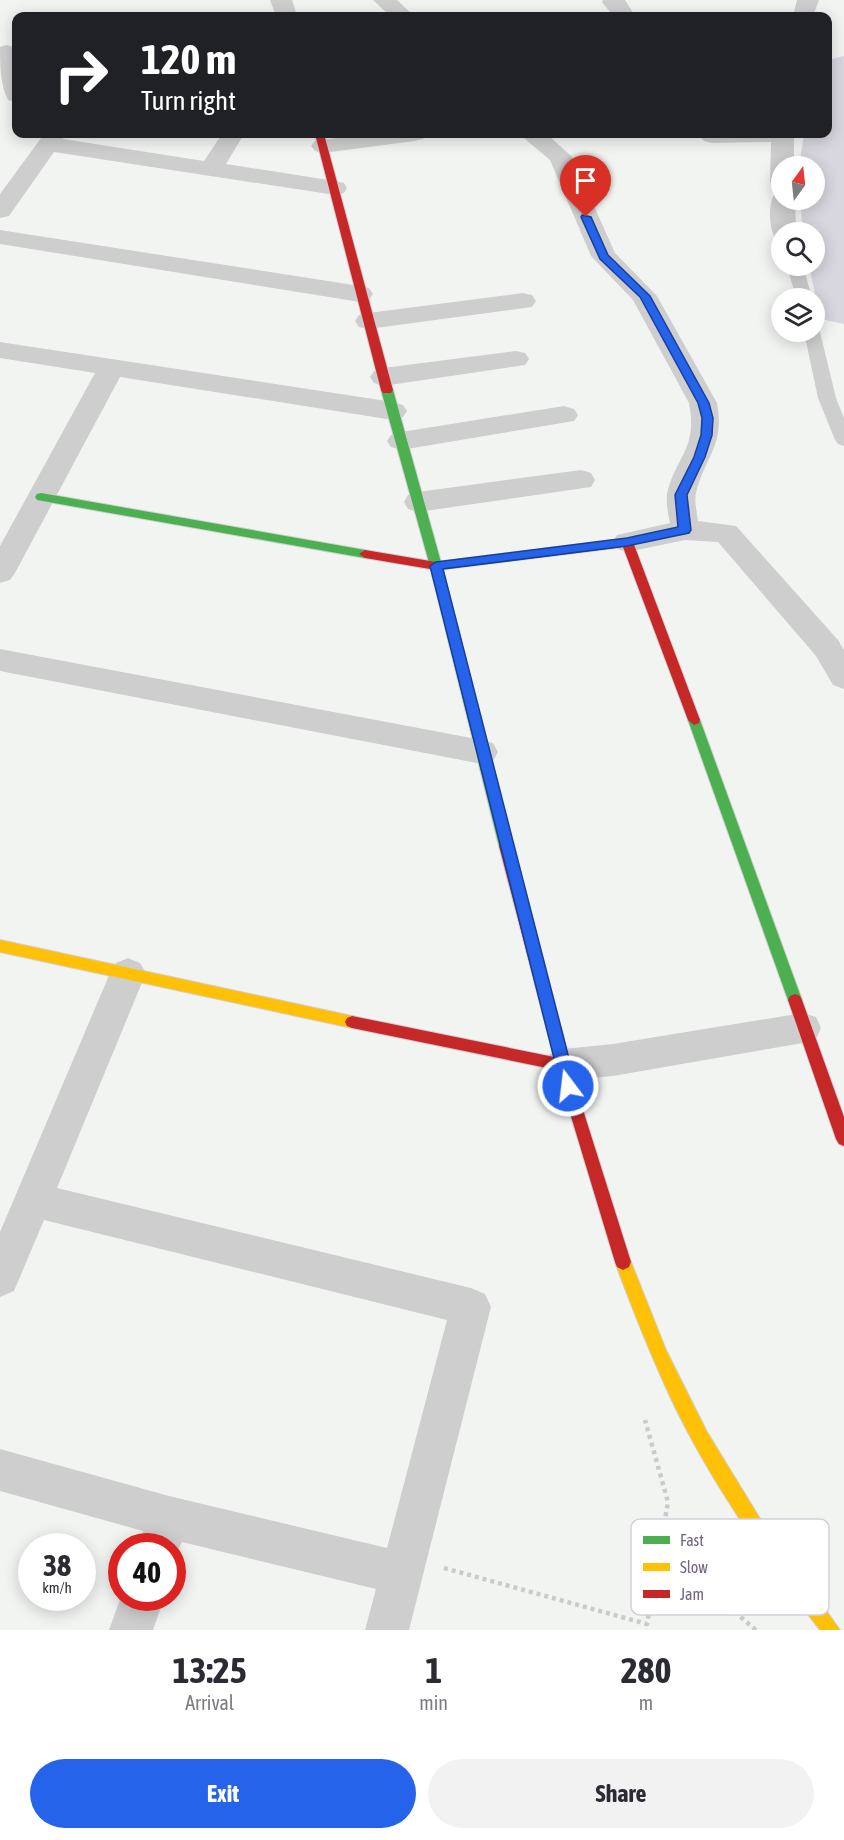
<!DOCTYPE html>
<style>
:root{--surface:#fff;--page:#f2f2f3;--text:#2b2b33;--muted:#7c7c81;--accent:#2563eb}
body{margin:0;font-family:"Asap Condensed",sans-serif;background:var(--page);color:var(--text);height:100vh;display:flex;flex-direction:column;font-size:22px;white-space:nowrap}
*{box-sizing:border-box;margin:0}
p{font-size:20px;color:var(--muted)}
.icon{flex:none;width:33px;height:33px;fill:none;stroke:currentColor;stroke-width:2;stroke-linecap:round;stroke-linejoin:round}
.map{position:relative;height:1630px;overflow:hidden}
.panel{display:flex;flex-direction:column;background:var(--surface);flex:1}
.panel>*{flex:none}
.hud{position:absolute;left:12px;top:12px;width:820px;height:126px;border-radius:12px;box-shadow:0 3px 15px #0003;background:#202124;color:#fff;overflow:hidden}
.needle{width:39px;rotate:15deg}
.fabs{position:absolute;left:771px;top:156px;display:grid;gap:12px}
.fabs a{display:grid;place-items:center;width:54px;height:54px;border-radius:50%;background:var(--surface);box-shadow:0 3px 15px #0003;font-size:30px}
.speed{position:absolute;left:18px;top:1533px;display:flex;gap:12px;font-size:30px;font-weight:700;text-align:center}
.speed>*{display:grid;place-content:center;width:78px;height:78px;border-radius:50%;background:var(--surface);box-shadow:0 3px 15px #0003;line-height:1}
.speed small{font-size:15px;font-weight:400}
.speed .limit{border:9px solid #d22;background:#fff;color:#111}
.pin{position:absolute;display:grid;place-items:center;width:51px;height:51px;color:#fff;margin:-62px -26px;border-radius:50% 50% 50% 0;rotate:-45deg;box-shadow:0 0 6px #0007}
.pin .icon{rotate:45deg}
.me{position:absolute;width:66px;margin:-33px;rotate:345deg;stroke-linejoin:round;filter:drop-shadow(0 0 4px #0008)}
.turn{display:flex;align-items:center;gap:21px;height:126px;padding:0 30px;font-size:27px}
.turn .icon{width:78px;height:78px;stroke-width:2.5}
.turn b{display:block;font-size:42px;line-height:51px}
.eta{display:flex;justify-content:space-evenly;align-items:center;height:102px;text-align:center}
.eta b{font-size:36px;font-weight:700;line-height:42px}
.cta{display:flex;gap:12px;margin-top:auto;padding:12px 30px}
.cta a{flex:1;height:69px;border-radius:36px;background:var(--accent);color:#fff;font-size:24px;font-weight:700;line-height:69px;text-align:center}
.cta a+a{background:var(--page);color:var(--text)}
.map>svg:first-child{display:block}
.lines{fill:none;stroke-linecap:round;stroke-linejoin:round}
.river{fill:#d8d6de;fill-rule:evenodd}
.fast-casing{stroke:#d0cfd2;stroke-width:2}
.slow-casing{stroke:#d0cfd2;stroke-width:2}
.jam-casing{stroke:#d0cfd2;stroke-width:2}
.path{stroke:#cacacb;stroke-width:4.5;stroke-dasharray:4 4;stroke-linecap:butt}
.lane{fill:#cececf;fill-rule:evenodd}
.street{fill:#cececf;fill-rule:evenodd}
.fast{fill:#4caf50;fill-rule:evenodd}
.slow{fill:#ffc107;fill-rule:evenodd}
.jam{fill:#c62828;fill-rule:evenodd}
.route{fill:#2563eb;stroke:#184099;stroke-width:1.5}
.key{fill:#fff;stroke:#d4d0da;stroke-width:1.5}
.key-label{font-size:16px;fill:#706384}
</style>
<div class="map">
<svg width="844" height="1630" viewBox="0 0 844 1630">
<rect width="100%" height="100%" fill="#f2f4f2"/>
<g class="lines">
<!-- river -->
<path class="river" d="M844,56V324L825,320L818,308L809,266H814V232H803L800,200H814V166H799L804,134H828V60Z"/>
<defs>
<g id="fast">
<path d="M387,386L393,390L442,566L513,846L511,850H501L499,846L430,566L381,390Z"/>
<path d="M41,493L365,550L371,554L365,558L37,500L35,497L37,494Z"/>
<path d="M694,715L700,720L802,1000L800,1004L795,1006L790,1004L788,1000L688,720Z"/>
</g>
<g id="slow">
<path d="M0,940L352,1016L357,1018L359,1022L357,1026L352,1028L0,952Z"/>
<path d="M623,1254L629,1257L666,1350L707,1432L759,1517L840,1630H820C767,1562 717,1491 678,1413C654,1364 634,1313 615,1262L617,1257Z"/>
</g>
<g id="jam">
<path d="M315,134H324L393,390L391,393H383L381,390Z"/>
<path d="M627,538L633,542L700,720L699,723L694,725L688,720L623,547L436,570L365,558L359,554L365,550L436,562Z"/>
<path d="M506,841L511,842L513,846L583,1110L631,1262L629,1267L623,1270L617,1267L615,1262L557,1070L352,1028L347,1026L345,1022L347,1018L352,1016L554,1057L499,846L501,842Z"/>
<path d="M795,994L800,996L802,1000L844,1117V1146L839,1144L836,1139L788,1000L790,996Z"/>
</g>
</defs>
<!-- fast casing -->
<use href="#fast" class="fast-casing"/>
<!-- slow casing -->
<use href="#slow" class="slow-casing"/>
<!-- jam casing -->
<use href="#jam" class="jam-casing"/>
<!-- path -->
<g class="path">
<path d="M661,1550L756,1630"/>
<path d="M444,1568L647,1624L668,1502L645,1420"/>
</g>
<!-- lane -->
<g class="lane">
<path d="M787,266H803L812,298H796Z"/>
<path d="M814,327L820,332L836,398L844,418V446L838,444L835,440L818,398L804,332H814Z"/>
</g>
<!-- street -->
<g class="street">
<path d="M270,0H292L297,16H276Z"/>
<path d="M373,0H397L414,16H390Z"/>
<path d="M603,0H625L635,16H613L602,2Z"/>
<path d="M797,0H819L813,16H793Z"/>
<path d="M6,45L14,47L16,51V102L8,100C0,85 0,64 0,47Z"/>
<path d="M44,134H66L63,139L204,161L222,134H244L226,164L335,181L344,183L347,188L344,193L335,195L54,152L9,216L0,218V194Z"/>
<path d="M365,134H427L423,139L415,141L323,153L315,151L311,146L315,141Z"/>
<path d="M522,134H547L572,157L615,253L657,296L717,403C725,446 705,456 696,493C694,502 697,512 698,521L736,526L838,640L844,650V689L833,685L816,656L718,542L685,540L627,552L617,549L612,542L617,535L670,523C668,514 666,504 667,494C675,457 698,450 689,403L633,300L591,256L550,160L525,139Z"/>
<path d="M698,134H794V166H782V189L774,187L770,182L771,142L712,143L704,141Z"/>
<path d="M782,193V200H795L796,232H782V239L775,237C769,228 768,204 774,195Z"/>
<path d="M0,230L360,286L369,288L373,294L369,300L360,302L0,244Z"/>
<path d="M523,293L532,295L536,301L532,307L368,329L359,327L355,321L359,315L368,313Z"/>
<path d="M0,342L393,402L403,405L407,411L403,417L393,420L120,377L15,573L10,580L0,583V546L95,373L0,358Z"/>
<path d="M516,351L525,353L529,359L525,365L383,386L374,383L370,377L374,371L383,368Z"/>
<path d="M564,406L574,409L578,415L574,421L401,450L391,447L387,441L391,435L401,432Z"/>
<path d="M581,470L591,473L595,480L591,487L418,512L408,509L404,502L408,495L418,492Z"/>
<path d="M0,649L482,740L493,743L498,752L493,761L482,764L0,671Z"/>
<path d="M128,958L140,963L146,973L57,1188L471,1288L485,1294L491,1307L409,1630H365L376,1589L182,1542L172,1562V1546H138L143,1531L0,1491V1449L169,1496L387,1548L447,1320L44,1220L14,1291L0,1297V1232L110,973L116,963Z"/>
<path d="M803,1013L816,1017L821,1028L816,1039L803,1043L613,1076L563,1081L550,1076L545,1065L550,1054L563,1049L613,1044Z"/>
<path d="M122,1594V1598H164L153,1630H109Z"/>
</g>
<!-- fast -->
<use href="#fast" class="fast"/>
<!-- slow -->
<use href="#slow" class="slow"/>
<!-- jam -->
<use href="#jam" class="jam"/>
</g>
<!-- route -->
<path class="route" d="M582,215L591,217L608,255L650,296L709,403L713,418L712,435L705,457L687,495L691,530L689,533L627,546L443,569L576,1086L574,1090L568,1092L563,1090L561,1086L430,566L436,562L627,538L678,527L675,495L694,457L701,435L702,418L698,403L640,297L600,259L581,217Z"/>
<!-- legend -->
<rect x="631" y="1519" width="198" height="96" rx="9" class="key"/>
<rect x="643" y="1536" width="27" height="8" fill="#4caf50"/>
<rect x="643" y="1563" width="27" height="8" fill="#ffc107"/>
<rect x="643" y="1590" width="27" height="8" fill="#c62828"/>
<g class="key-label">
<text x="680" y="1546">Fast</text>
<text x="680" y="1573">Slow</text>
<text x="680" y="1600">Jam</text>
</g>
</svg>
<div class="fabs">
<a><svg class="needle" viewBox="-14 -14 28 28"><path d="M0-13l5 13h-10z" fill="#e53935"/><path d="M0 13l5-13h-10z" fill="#7c7c81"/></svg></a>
<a><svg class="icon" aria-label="search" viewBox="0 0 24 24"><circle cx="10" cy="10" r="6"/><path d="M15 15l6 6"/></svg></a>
<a><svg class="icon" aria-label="layers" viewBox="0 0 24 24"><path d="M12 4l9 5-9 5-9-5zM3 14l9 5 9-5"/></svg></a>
</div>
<div class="speed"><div>38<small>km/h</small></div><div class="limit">40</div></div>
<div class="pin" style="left:586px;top:217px;background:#d93025"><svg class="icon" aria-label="arrive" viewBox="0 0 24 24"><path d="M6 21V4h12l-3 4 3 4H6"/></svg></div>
<svg class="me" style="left:568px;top:1086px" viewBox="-20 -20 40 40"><circle r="17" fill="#2563eb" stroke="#fff" stroke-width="3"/><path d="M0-11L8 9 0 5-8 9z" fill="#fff"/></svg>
<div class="hud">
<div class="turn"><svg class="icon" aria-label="right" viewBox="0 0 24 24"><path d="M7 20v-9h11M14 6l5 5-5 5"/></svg><div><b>120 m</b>Turn right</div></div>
</div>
</div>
<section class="panel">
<div class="eta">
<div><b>13:25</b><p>Arrival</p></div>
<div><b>1</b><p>min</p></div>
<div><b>280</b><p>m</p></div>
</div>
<div class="cta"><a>Exit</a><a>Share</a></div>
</section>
